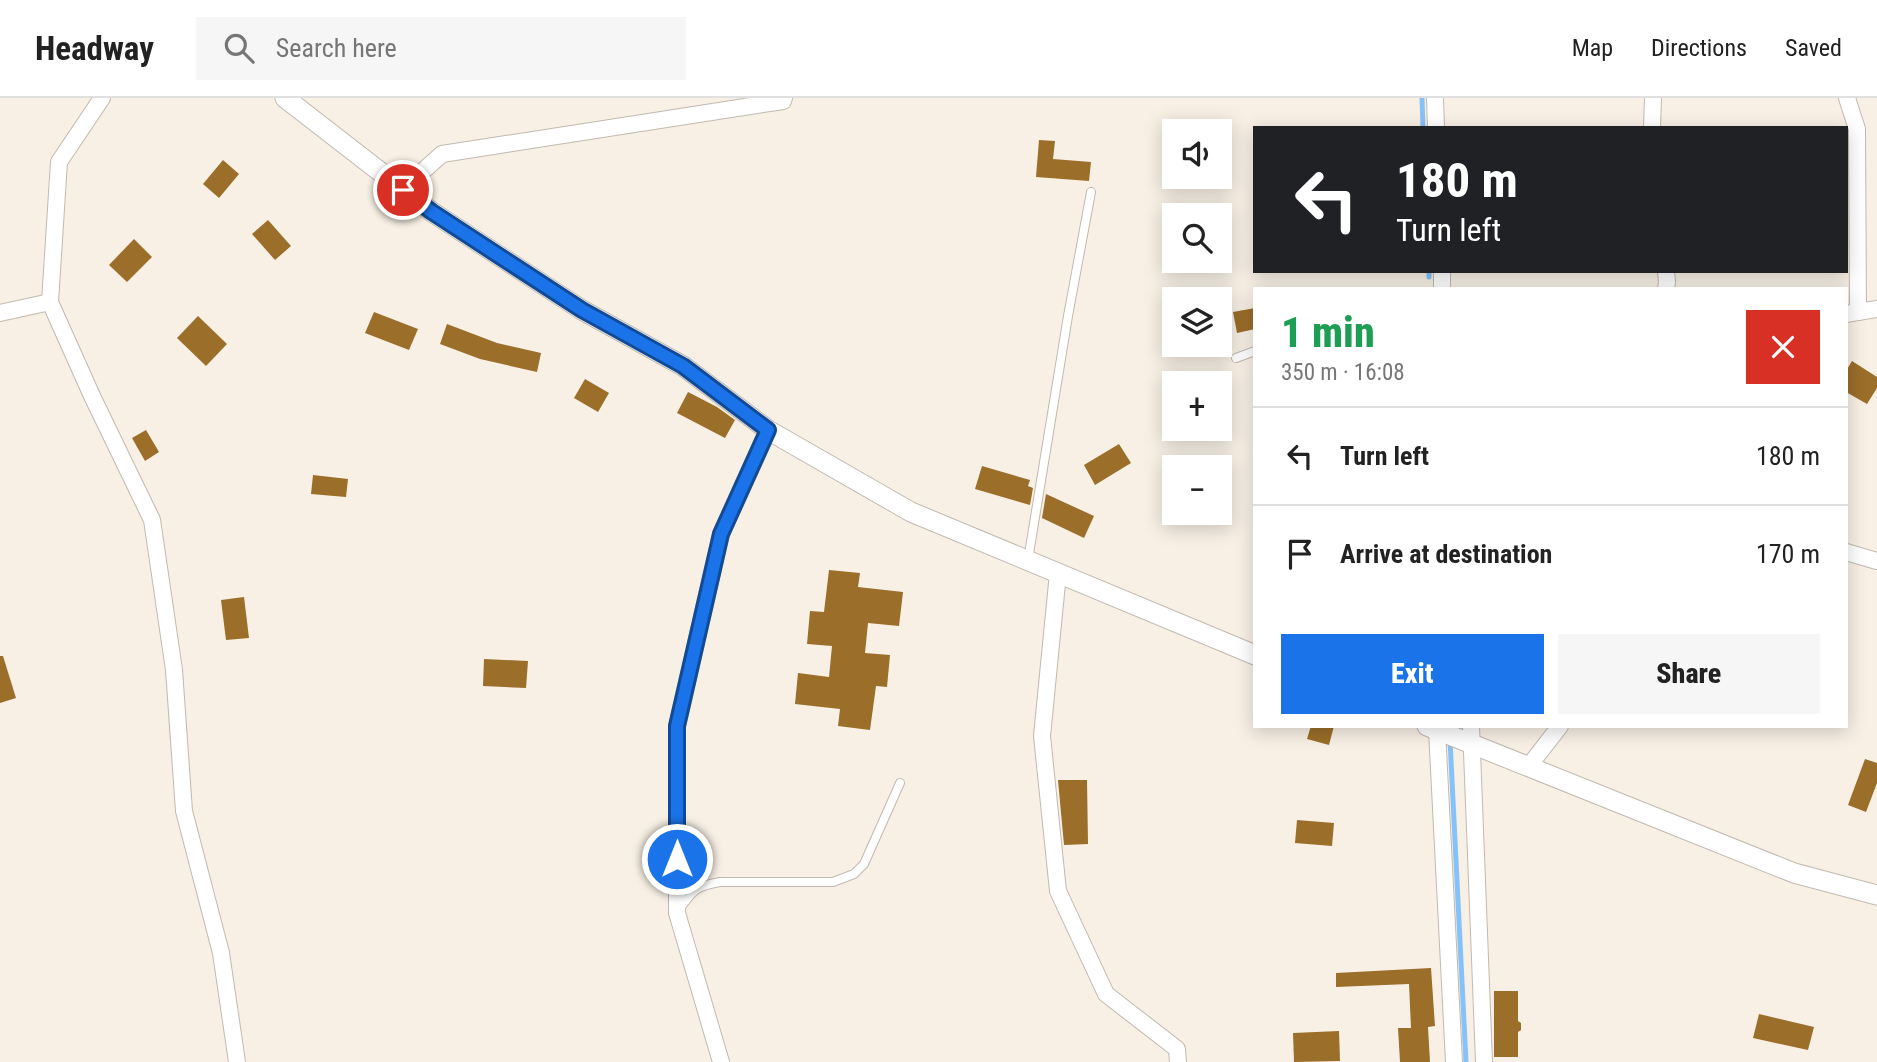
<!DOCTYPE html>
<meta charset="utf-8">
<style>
:root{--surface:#fff;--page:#f6f6f6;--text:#222;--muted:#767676;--line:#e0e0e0;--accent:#1a73e8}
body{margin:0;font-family:"Roboto Condensed",sans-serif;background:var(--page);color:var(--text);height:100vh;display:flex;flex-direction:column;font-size:26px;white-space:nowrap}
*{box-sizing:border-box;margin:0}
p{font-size:23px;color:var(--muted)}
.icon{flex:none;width:38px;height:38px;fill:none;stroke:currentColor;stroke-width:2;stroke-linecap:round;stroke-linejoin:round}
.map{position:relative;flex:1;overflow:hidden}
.details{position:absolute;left:1253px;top:189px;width:595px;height:441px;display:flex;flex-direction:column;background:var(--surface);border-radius:0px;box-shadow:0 4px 18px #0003}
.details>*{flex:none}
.top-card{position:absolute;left:1253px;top:28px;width:595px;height:147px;border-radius:0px;box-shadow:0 4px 18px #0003;background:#202124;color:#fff;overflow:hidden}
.buttons{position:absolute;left:1162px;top:21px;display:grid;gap:14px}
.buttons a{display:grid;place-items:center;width:70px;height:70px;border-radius:0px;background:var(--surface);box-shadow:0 4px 18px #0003;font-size:35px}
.pin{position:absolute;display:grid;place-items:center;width:60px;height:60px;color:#fff;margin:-30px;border:4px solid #fff;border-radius:50%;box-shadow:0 2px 7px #0007}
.me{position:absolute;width:77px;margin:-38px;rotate:0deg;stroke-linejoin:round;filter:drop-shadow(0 0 5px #0008)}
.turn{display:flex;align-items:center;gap:24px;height:147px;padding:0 28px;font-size:32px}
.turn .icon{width:91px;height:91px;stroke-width:2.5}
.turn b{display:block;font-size:49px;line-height:60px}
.round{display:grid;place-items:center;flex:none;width:74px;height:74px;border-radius:0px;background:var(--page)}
.summary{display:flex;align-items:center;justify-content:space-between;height:119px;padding:0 28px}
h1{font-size:42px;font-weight:800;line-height:52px;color:#1e9e55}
.cta{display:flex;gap:14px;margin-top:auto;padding:14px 28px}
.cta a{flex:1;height:80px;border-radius:0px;background:var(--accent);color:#fff;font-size:28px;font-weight:800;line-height:80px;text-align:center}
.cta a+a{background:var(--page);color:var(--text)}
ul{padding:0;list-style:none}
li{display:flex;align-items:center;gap:21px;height:98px;padding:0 28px;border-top:2px solid var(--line)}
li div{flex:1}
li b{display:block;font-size:26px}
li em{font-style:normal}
header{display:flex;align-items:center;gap:42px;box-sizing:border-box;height:98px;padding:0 35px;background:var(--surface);border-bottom:2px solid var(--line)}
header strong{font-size:33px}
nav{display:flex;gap:38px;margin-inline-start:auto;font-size:24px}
.search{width:490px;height:63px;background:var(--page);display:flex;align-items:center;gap:18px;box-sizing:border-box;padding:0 24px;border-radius:0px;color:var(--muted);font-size:26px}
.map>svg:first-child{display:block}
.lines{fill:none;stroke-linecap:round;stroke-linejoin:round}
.stream{stroke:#86c2fa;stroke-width:5}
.building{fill:#9b6e29}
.service-casing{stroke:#c1b9af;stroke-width:10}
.minor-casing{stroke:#c1b9af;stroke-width:18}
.tertiary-casing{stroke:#c1b9af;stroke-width:21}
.service{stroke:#fff;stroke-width:8}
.minor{stroke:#fff;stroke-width:16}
.tertiary{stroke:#fff;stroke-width:19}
.route-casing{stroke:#114b97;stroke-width:18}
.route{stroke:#1a73e8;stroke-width:12}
</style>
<header>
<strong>Headway</strong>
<div class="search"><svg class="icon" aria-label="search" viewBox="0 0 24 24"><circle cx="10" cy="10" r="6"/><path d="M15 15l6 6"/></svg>Search here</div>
<nav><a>Map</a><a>Directions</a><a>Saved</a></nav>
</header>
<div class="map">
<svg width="1877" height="964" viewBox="0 0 1877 964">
<rect width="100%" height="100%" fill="#f8f0e5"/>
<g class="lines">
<!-- stream -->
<g class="stream">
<path d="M1422,0L1423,30"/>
<path d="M1429,173V179"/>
<path d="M1450,642L1466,964"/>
</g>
</g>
<!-- building -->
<g class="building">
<path d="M1039,42L1055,43L1053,61L1091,64L1089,83L1036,79Z"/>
<path d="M223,62L239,76L219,100L203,86Z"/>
<path d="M268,122L291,148L275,162L252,136Z"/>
<path d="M134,141L152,159L127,184L109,167Z"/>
<path d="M1255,210V231L1237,235L1233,214Z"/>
<path d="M374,214L418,231L409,252L365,235Z"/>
<path d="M198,218L227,246L206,268L177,240Z"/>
<path d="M447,226L497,245L541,255L537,274L480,261L440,246Z"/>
<path d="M1852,263L1877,279V290L1867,306L1846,294V273Z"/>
<path d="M585,281L609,295L598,314L574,300Z"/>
<path d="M688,294L717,309L735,322L725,340L677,315Z"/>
<path d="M146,332L159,354L145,363L132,340Z"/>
<path d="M1119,346L1131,365L1095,387L1084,367Z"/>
<path d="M982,368L1030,382L1028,388L1033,390L1030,407L975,391Z"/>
<path d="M313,377L348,381L346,399L311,396Z"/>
<path d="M1046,396L1094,418L1084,440L1042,420Z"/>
<path d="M829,472L860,475L858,489L903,494L899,528L868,525L865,555L890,557L887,589L876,588L870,632L838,628L840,611L795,606L798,575L829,579L832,548L807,546L810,513L824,514Z"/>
<path d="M244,499L249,540L226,542L221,502Z"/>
<path d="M0,558H3L16,600L0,605Z"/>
<path d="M484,561L528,563L526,590L483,588Z"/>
<path d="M1311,628H1334L1329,647L1307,641Z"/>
<path d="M1865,661L1877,665V685L1866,714L1848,707Z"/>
<path d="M1058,682H1087L1088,746L1064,747Z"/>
<path d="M1297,722L1334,725L1332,748L1295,745Z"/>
<path d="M1431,870L1435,928L1428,929L1430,964H1400L1398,930H1411L1409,886L1336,889V875Z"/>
<path d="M1494,893H1518V923L1521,925V932L1518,934V959H1494Z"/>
<path d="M1759,916L1814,929L1808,952L1753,940Z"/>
<path d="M1339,933L1340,963L1294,964L1293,935Z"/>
</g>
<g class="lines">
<defs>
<g id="service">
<path d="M1236,260L1255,253"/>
<path d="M1028,462L1068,218L1091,94"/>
<path d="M679,812C693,792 696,788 720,784H833L854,776L864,766L900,685"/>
</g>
<g id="minor">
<path d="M102,0L59,64L50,204L92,298L152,422L174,572L184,713L221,855L237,964"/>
<path d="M1435,0L1436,30"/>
<path d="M1847,0L1857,31L1858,214"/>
<path d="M1652,30L1653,0"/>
<path d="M403,91L442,56L783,3L784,0"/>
<path d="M1442,173V191"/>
<path d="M1666,173L1667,184L1666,191"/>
<path d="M0,215L50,204"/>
<path d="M1846,216L1877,211"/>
<path d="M1846,454L1877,463"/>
<path d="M1058,475L1042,638L1058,793L1106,896L1177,951L1178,964"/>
<path d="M1471,628L1484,964"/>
<path d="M1437,632L1454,964"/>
<path d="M1529,668L1560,628"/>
<path d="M721,964L677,815V628L721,436L768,332"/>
</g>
<g id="tertiary">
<path d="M285,0L432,114L582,212L683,268L768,332L911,414L1255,557"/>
<path d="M1427,628L1794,775L1877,797"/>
</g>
</defs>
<!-- service casing -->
<use href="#service" class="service-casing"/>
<!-- minor casing -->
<use href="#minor" class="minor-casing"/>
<!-- tertiary casing -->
<use href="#tertiary" class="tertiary-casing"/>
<!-- service -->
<use href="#service" class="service"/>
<!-- minor -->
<use href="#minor" class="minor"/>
<!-- tertiary -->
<use href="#tertiary" class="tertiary"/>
</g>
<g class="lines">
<defs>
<path id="route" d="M403,92L432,114L582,212L683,268L768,332L721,436L677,628V761"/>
</defs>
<!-- route casing -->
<use href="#route" class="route-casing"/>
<!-- route -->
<use href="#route" class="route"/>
</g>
</svg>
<div class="buttons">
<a><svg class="icon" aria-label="sound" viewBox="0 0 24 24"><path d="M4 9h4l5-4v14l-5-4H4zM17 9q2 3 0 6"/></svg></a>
<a><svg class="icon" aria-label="search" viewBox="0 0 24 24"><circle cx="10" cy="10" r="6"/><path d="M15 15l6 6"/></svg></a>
<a><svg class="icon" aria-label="layers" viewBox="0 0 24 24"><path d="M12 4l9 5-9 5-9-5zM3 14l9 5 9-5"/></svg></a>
<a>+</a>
<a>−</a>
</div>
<div class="pin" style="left:403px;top:92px;background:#d93025"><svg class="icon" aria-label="arrive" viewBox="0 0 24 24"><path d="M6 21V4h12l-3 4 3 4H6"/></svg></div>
<svg class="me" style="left:677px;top:761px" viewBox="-20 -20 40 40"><circle r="17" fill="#1a73e8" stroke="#fff" stroke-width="3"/><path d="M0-11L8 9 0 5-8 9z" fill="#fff"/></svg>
<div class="top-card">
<div class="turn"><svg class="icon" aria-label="left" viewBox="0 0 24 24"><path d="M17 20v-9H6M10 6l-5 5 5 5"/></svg><div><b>180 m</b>Turn left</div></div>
</div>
<section class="details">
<div class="summary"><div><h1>1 min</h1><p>350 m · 16:08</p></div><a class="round" style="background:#d93025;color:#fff"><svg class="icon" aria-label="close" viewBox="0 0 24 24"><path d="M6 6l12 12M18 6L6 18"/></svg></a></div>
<ul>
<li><svg class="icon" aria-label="left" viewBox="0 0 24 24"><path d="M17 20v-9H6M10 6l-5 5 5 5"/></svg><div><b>Turn left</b></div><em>180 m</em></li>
<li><svg class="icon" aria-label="arrive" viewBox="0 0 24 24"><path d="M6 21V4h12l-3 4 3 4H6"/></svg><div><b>Arrive at destination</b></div><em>170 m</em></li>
</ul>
<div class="cta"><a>Exit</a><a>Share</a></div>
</section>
</div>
